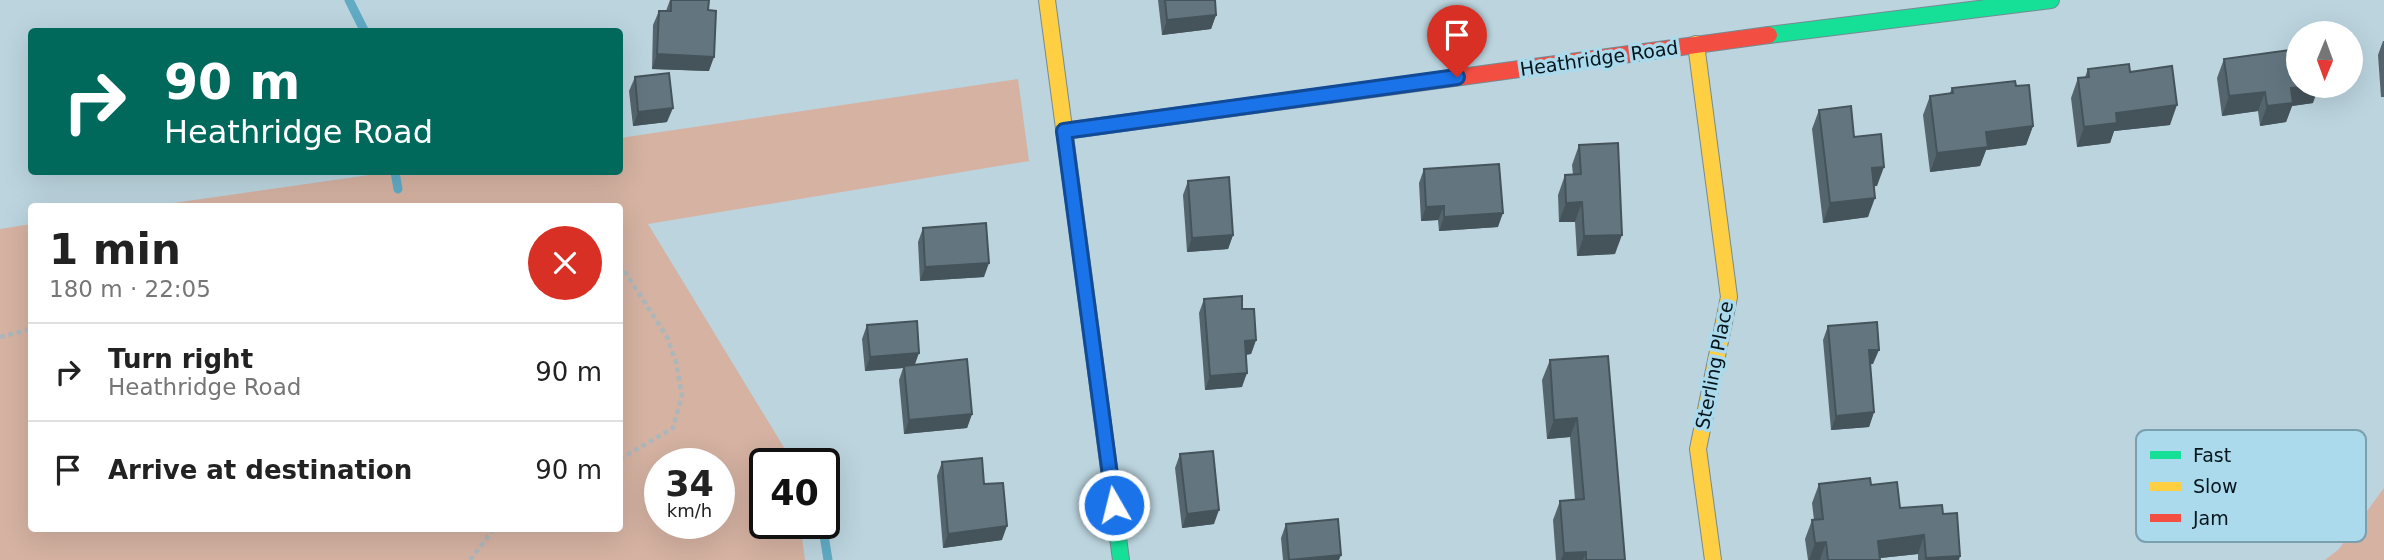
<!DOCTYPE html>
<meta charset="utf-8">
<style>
:root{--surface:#fff;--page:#f2f2f2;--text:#222;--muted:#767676;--line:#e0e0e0}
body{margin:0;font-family:"DejaVu Sans",sans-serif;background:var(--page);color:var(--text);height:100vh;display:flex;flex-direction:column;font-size:26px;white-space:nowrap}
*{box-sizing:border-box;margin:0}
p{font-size:23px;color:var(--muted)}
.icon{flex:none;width:38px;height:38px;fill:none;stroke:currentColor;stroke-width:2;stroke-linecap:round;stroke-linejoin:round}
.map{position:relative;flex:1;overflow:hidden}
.panel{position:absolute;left:28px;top:203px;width:595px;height:329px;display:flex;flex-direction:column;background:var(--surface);border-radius:7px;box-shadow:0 7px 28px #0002}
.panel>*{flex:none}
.guide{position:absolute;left:28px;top:28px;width:595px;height:147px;border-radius:7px;box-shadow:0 7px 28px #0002;background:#00695c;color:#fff;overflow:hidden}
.needle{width:46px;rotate:181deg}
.fabs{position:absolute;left:2286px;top:21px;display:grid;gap:14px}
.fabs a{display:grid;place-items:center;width:77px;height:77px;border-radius:50%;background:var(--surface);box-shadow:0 7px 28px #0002;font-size:35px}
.speed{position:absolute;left:644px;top:448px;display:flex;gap:14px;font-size:35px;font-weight:700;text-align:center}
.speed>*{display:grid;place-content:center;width:91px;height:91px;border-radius:50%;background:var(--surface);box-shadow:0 7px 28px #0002;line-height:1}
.speed small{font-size:18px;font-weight:400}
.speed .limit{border:4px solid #111;border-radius:10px;background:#fff;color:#111}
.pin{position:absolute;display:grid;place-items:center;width:60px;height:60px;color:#fff;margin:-72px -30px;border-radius:50% 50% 50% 0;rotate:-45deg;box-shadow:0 0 7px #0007}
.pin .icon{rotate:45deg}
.me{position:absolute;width:77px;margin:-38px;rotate:352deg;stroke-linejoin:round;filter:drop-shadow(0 0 5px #0008)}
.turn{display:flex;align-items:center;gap:24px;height:147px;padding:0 21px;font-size:32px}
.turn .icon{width:91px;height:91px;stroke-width:2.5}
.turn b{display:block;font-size:49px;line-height:60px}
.round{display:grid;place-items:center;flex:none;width:74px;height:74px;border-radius:37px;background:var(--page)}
.headline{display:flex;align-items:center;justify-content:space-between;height:119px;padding:0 21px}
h1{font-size:42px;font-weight:700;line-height:52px}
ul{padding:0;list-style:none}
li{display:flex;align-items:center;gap:21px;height:98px;padding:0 21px;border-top:2px solid var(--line)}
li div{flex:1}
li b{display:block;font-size:26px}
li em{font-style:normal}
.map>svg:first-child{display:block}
.green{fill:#d5b2a2;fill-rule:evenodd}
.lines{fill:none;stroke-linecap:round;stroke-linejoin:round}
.stream{stroke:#61abc5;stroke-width:9}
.fast-casing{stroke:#768a92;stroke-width:18}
.slow-casing{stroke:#768a92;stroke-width:18}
.jam-casing{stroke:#768a92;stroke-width:18}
.path{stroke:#adb7ba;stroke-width:4.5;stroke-dasharray:5 3.5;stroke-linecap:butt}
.fast{stroke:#16e098;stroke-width:16}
.slow{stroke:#ffcf43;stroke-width:16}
.jam{stroke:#f24e42;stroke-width:16}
.wall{fill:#55656e}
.shaded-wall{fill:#45535a}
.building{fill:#637680;stroke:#45535a;stroke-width:2}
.route-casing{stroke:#114b97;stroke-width:18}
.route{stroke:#1a73e8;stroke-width:12}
.labels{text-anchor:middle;stroke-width:7;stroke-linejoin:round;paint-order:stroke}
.street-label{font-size:19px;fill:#04151b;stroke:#acdaed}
.key{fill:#acdaed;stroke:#7a9fae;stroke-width:2}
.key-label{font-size:19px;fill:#04151b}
</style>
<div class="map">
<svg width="2384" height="560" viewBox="0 0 2384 560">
<rect width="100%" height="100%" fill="#bbd4de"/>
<!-- green -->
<g class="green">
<path d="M1018,79L1029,161L648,224L791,459V464H765V523H800L805,560H0V229L31,224L32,528H620V206H152L390,172H620V138ZM660,464H719V523H660Z"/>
<path d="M2384,488V560H2325L2339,549Z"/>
</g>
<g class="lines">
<!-- stream -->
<g class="stream">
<path d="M349,0L365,32"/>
<path d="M395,172L398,189"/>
<path d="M822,523L828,560"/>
</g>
<defs>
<g id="fast">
<path d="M1769,35L2051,0"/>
<path d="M1094,355L1121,560"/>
</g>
<g id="slow">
<path d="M1047,0L1094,355"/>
<path d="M1696,44L1729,297L1698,449L1713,560"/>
<path d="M1064,131L1329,95"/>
</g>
<path id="jam" d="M1329,95L1769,35"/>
</defs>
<!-- fast casing -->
<use href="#fast" class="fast-casing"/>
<!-- slow casing -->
<use href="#slow" class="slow-casing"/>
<!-- jam casing -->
<use href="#jam" class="jam-casing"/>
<!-- path -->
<g class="path">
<path d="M620,264L667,337L676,362L682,396L673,428L620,459"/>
<path d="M0,337L32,329"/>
<path d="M470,560L495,528"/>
</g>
<!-- fast -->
<use href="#fast" class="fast"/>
<!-- slow -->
<use href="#slow" class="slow"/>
<!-- jam -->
<use href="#jam" class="jam"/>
</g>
<!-- wall -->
<g class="wall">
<path d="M670,0H709V71L652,69L653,25L659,11H666Z"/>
<path d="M1158,0H1215L1216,15L1211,29L1162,35Z"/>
<path d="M2383,41H2384V97H2381L2378,55Z"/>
<path d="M2224,59L2313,103L2292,106L2286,122L2260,126L2258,111L2222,116L2217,78Z"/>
<path d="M2088,69L2130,72L2170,125L2114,131L2110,143L2077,147L2071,98L2078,78L2085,77Z"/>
<path d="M635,77L667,122L633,126L629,91Z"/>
<path d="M2016,86L2033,126L2026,145L1986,150L1980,166L1930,172L1923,115L1930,96L1950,93L1952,88Z"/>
<path d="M1819,110L1854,137L1877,186H1874L1868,217L1823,223L1812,129Z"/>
<path d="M1579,145L1615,254L1577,256L1575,222H1559L1558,195L1565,175H1573L1572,165Z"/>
<path d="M1424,169L1498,227L1439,231L1438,220L1421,221L1419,183Z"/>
<path d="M1188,181L1233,235L1228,249L1187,252L1183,195Z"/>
<path d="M923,228L984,277L920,281L918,242Z"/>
<path d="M1204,299L1242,309L1256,340L1251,354L1246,355L1242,387L1205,390L1199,313Z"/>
<path d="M867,325L972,414L967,428L904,434L899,380L903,368L865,371L862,339Z"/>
<path d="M1828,326L1873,364H1870L1874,412L1869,427L1831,430L1823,340Z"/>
<path d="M1608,356L1625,560H1556L1553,520L1560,501L1575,500L1570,437L1547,439L1542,380L1550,360Z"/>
<path d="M1180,454L1214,524L1182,528L1175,468Z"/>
<path d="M942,462L984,484L1002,540L943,548L937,476Z"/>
<path d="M1819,484L1871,485L1900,508L1943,514L1959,560H1918V554L1880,558V560H1808L1805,539L1812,520H1814L1812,503Z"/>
<path d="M1286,524L1339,560H1283L1281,538Z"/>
</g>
<!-- shaded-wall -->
<g class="shaded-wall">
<path d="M1216,15L1211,29L1162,35L1167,20Z"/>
<path d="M657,54L714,57L709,71L652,69Z"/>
<path d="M2307,86H2319L2313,103L2292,106L2286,122L2260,126L2267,106L2291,88Z"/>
<path d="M2265,92L2258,111L2222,116L2229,96Z"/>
<path d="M2177,105L2170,125L2114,131L2110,143L2077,147L2084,127L2116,113Z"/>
<path d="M673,108L667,122L633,126L638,112Z"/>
<path d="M2033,126L2026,145L1986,150L1980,166L1930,172L1937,153L1986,132Z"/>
<path d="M1884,167L1877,186L1865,187L1872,168Z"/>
<path d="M1875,198L1868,217L1823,223L1830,203Z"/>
<path d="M1582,202L1575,222H1559L1566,203Z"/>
<path d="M1444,206L1438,220L1421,221L1426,207Z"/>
<path d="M1503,213L1498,227L1439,231L1444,217Z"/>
<path d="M1233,235L1228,249L1187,252L1192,238Z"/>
<path d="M1622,235L1615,254L1577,256L1584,236Z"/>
<path d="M989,263L984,277L920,281L925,267Z"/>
<path d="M1256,340L1251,354L1240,355L1245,341Z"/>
<path d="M1869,350H1879L1873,364L1864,365Z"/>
<path d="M919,353L914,367L904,366L903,368L865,371L870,357Z"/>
<path d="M1247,373L1242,387L1205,390L1210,376Z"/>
<path d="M1874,412L1869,427L1831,430L1836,416Z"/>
<path d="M972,414L967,428L904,434L909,420Z"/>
<path d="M1577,418L1570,437L1547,439L1554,420Z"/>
<path d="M1219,510L1214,524L1182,528L1187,514Z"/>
<path d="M1007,526L1002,540L943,548L948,534Z"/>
<path d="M1924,535L1918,554L1871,559L1878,541Z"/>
<path d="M1826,542L1820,560H1809L1815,543Z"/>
<path d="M1586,552L1583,560H1561L1564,553Z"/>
<path d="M1341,555L1339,560H1291Z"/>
<path d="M1960,556L1959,560H1925L1926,558Z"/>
</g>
<!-- building -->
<g class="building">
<path d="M671,0H709L708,10L716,11L714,57L657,54L659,11H671Z"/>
<path d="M1165,0H1215L1216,15L1167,20Z"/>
<path d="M2298,49V86H2307L2291,88L2293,103L2267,106L2265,92L2229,96L2224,59Z"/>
<path d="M2129,64L2130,72L2172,66L2177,105L2116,113L2117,123L2084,127L2078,78L2089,77L2088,69Z"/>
<path d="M669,73L673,108L638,112L635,77Z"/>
<path d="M2015,81L2016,86L2029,85L2033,126L1986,132L1988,147L1937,153L1930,96L1953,93L1952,88Z"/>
<path d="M1851,106L1854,137L1881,134L1884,167L1872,168L1875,198L1830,203L1819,110Z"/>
<path d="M1618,143L1622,235L1584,236L1582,202L1566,203L1565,175L1581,174L1579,145Z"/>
<path d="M1499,164L1503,213L1444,217V206L1426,207L1424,169Z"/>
<path d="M1229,177L1233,235L1192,238L1188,181Z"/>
<path d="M986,223L989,263L925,267L923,228Z"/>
<path d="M1242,296V309H1254L1256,340L1245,341L1247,373L1210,376L1204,299Z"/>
<path d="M917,321L919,353L870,357L867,325Z"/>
<path d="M1877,322L1879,350H1869L1874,412L1836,416L1828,326Z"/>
<path d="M1608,356L1625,560H1586V552L1564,553L1560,501L1584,499L1577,418L1554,420L1550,360Z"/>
<path d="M967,359L972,414L909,420L904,366Z"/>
<path d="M1213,451L1219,510L1187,514L1180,454Z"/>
<path d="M982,458L984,484L1003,483L1007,526L948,534L942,462Z"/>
<path d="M1870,478L1871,485L1897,482L1900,508L1942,505L1943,514L1957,513L1960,556L1926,558L1924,535L1878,541L1880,560H1828L1826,542L1815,543L1812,520L1823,519L1819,484Z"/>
<path d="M1338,519L1341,555L1289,560L1286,524Z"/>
</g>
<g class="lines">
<defs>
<path id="route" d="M1114,505L1064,131L1457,77"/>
</defs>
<!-- route casing -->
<use href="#route" class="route-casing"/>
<!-- route -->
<use href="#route" class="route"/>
</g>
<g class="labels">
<!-- street labels -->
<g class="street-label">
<text transform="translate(1599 58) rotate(-8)" y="7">Heathridge Road</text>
<text transform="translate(1714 365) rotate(-79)" y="7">Sterling Place</text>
</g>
</g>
<!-- legend -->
<rect x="2136" y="430" width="230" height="112" rx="10" class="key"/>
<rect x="2150" y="451" width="31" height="8" fill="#16e098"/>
<rect x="2150" y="482" width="31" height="9" fill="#ffcf43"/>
<rect x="2150" y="514" width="31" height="8" fill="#f24e42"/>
<g class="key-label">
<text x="2193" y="462">Fast</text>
<text x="2193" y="493">Slow</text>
<text x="2193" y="525">Jam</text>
</g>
</svg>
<div class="fabs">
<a><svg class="needle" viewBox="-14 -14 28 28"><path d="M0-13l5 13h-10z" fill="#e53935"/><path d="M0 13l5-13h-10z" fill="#767676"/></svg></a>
</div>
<div class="speed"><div>34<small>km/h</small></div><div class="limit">40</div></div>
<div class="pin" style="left:1457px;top:77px;background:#d93025"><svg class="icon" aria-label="arrive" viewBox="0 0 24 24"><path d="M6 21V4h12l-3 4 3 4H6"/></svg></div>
<svg class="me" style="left:1114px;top:505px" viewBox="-20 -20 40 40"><circle r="17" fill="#1a73e8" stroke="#fff" stroke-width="3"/><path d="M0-11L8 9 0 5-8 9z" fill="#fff"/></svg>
<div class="guide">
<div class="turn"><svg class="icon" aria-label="right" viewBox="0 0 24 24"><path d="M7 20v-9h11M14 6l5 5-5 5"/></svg><div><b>90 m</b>Heathridge Road</div></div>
</div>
<section class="panel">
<div class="headline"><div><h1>1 min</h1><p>180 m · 22:05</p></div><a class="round" style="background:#d93025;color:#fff"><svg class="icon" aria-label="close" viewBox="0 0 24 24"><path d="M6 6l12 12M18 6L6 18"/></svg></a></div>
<ul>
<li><svg class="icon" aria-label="right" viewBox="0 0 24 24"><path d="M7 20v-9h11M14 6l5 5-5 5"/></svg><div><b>Turn right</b><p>Heathridge Road</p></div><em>90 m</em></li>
<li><svg class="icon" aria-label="arrive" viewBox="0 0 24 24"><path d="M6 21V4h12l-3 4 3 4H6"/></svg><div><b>Arrive at destination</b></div><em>90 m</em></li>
</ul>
</section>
</div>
